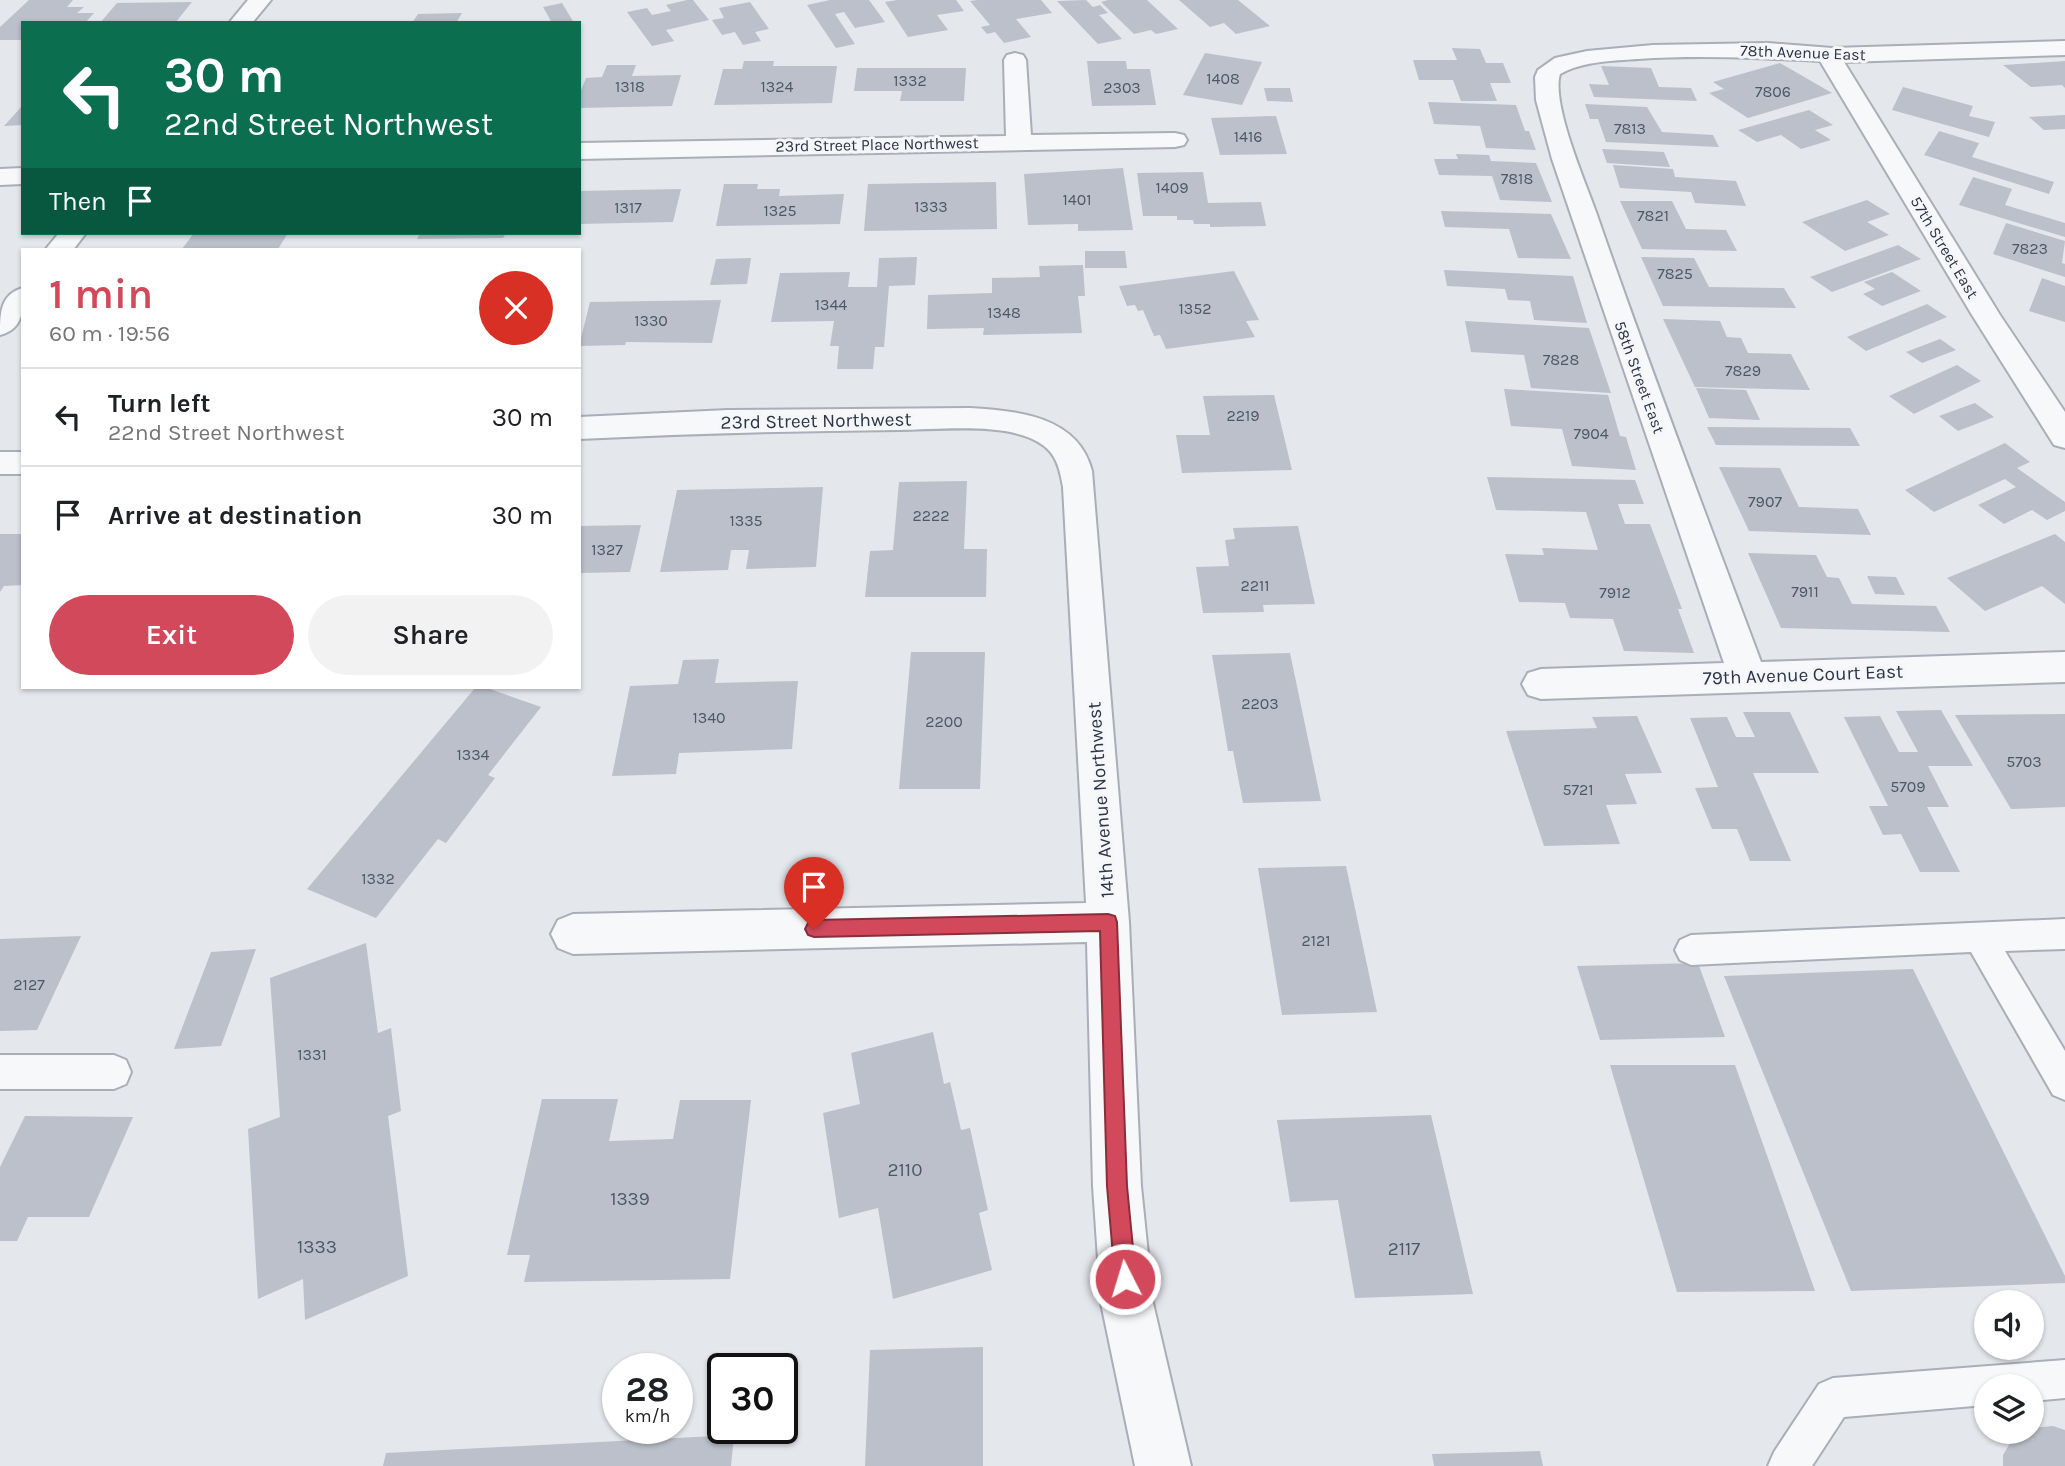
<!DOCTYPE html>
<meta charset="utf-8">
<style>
:root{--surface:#fff;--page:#f2f2f2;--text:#202124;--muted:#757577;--line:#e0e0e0;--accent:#d1495b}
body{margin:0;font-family:Karla,sans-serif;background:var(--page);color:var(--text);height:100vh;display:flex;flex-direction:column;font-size:26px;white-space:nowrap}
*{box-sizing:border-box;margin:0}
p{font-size:23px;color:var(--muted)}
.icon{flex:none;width:38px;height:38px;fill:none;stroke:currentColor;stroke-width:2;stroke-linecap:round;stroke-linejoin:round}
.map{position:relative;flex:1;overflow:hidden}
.drawer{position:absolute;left:21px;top:248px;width:560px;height:441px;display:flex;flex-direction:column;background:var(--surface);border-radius:0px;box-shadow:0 2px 5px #0004}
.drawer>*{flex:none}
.hud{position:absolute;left:21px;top:21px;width:560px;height:214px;border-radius:0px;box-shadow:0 2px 5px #0004;background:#0b6e4f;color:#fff;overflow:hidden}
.controls{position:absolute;left:1974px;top:1290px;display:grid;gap:14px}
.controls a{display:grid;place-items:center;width:70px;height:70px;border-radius:50%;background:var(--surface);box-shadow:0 2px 5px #0004;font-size:35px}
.speed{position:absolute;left:602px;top:1353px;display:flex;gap:14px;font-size:35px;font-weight:700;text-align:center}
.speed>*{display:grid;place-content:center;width:91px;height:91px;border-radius:50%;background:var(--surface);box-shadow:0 2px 5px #0004;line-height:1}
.speed small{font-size:18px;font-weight:400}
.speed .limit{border:4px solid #111;border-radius:10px;background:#fff;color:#111}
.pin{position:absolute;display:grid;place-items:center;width:60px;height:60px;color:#fff;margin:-72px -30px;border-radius:50% 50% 50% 0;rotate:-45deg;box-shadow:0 0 7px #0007}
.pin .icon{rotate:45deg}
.me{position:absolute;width:77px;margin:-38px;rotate:355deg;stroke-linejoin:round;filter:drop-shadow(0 0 5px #0008)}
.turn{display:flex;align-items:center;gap:24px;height:147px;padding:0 28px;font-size:32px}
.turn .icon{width:91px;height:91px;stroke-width:2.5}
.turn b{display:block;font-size:49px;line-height:60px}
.then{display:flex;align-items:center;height:66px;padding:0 28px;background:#0003;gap:14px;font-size:26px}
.round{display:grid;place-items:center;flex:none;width:74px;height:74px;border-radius:37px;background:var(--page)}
.head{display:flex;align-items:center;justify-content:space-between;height:119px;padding:0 28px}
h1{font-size:42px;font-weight:600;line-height:52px;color:var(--accent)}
.action{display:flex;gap:14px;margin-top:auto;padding:14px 28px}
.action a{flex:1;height:80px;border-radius:42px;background:var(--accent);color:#fff;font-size:28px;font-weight:600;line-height:80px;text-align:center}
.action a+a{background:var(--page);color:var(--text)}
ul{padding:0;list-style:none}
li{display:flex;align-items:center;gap:21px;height:98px;padding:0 28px;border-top:2px solid var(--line)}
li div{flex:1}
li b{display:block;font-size:26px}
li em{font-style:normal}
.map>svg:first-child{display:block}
.building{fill:#bbc0ca}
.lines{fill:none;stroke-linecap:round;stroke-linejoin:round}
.lane-casing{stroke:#a9aeb7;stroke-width:4}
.street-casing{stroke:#a9aeb7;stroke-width:4}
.lane{fill:#f7f8fa;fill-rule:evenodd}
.street{fill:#f7f8fa;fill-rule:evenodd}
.route{fill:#d1495b;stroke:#882f3b;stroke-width:2}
.labels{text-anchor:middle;stroke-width:6;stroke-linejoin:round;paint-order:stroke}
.far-street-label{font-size:16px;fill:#2b3445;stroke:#f4f6f9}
.number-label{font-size:16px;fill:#4f5766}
.street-label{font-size:19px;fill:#2b3445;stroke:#f4f6f9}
.near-number-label{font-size:19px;fill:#4f5766}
</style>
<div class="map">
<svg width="2065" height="1466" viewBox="0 0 2065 1466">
<rect width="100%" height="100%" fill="#e4e7ec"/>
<!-- building -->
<g class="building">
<path d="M29,0H73L67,7H84L77,13H94L85,23H23V40H0V27Z"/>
<path d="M687,0H693L709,20L666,30L674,41L652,46L627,12L647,8L652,15L671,11L666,5Z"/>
<path d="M830,0H869L885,22L855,28L844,12L835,14L855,44L836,48L807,5Z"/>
<path d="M897,0H956L964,11L937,15L948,30L908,37L885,2Z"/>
<path d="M978,0H1041L1052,13L1016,19L1031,37L1004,43L995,32L987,34L981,27L990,25L970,1Z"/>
<path d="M1086,0L1093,7L1100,5L1108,13L1099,15L1122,39L1098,44L1057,1Z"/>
<path d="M1108,0H1147L1178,29L1156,34L1151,30L1134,34L1101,2Z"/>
<path d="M1179,0H1238L1270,26L1236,34L1224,23L1210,27Z"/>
<path d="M192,2L175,23H100L117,3Z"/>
<path d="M750,2L769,29L755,32L761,41L743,45L735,32L722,35L712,20L724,18L719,8Z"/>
<path d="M562,3L574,23H552L543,7Z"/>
<path d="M462,13L456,23H412L418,14Z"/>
<path d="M1452,48L1480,49L1486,63H1503L1511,83H1490L1497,101H1461L1453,80H1419L1413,60H1457Z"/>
<path d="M1205,53L1262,62L1242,105L1183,95Z"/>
<path d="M744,61H774L773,66H837L832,103L714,105L723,69H742Z"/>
<path d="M1087,61H1126L1127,69H1150L1156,105L1092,106Z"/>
<path d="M2065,61V88L2062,85L2031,87L2003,65Z"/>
<path d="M1780,63L1832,93L1748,118L1709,93L1724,89L1713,82Z"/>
<path d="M607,65H636L632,76L681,75L672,106L579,108V95L586,78L602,77Z"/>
<path d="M1601,66L1651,68L1659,87L1691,88L1697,101L1594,97L1589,84L1609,85Z"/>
<path d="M857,68H966L964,101H900L902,91H854Z"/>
<path d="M1903,87L1973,106L1969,116L1995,122L1989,137L1892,110Z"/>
<path d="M1264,88H1290L1293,102L1267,101Z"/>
<path d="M1428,102L1516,105L1525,131H1529L1536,150L1486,148L1480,126L1434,124Z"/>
<path d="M1585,104L1647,107L1662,132L1713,135L1719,147L1606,142L1598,119H1590Z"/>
<path d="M23,105V125L4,126Z"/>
<path d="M1809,110L1833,125L1815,130L1831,140L1801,149L1781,135L1757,142L1738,130Z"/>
<path d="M2065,115V129L2044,130L2029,117Z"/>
<path d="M1276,116L1287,154L1220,155L1211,118Z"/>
<path d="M1939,131L1979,143L1972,157L2054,182L2049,194L1924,155Z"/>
<path d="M1602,149L1664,152L1670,167L1607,163Z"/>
<path d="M1456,154L1489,155L1491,161L1536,163L1552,202L1500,200L1492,176L1439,175L1434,159H1458Z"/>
<path d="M1613,165L1673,169L1675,177L1736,181L1746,206L1695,203L1691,192L1620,188Z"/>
<path d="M1123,168L1133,230L1078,231V224L1028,225L1024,174Z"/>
<path d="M1203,172L1208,203L1261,202L1266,226L1210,227V224H1194L1193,220H1177V216H1143L1137,173Z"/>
<path d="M1973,177L2012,189L2005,205L2065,223V237L1959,205Z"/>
<path d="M996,182L997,229L864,231L868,184Z"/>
<path d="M724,184H758L757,189H780L779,196L844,194L840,224L716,226Z"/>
<path d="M681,189L673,222L579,224V191Z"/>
<path d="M1867,200L1890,214L1867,222L1889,235L1845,251L1802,222Z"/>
<path d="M1620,201H1672L1686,229L1726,230L1737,251L1642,249Z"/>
<path d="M1441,211L1551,214L1571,259L1518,258L1509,229L1445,227Z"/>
<path d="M2006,223L2065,241L2062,263L2065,264V277L1993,254Z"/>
<path d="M194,233H288L278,249H182Z"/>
<path d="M420,233H506L503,238L417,239Z"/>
<path d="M1898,245L1921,259L1832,292L1810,277Z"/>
<path d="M1085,251H1125L1127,268H1085Z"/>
<path d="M917,257L915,285L889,286L884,347H875L873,369H837L839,346H830L834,321L771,322L780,273L850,272L848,287H877L879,258Z"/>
<path d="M1641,257L1694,258L1709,287L1784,288L1796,308L1663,306Z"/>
<path d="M751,258L747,284L710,285L716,259Z"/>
<path d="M1083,265L1085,296H1078L1082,333L983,335L984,328L927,329L928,295L992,293V278L1040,277L1039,266Z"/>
<path d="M1444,270L1573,276L1587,323L1534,320L1530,301L1508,300L1505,289L1447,286Z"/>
<path d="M1234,271L1259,320L1246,321L1255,337L1166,349L1160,335L1154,336L1143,310L1138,311L1135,305L1127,306L1119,286Z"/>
<path d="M1892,272L1921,291L1882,306L1863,294L1875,289L1864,282Z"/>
<path d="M2042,278L2065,286V322L2029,311Z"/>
<path d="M721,300L712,343L626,342L625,345L579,346L590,302Z"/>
<path d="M1927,304L1947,317L1866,351L1847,337Z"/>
<path d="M1663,319L1720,321L1727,337L1741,338L1748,353L1791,354L1810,390L1695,387Z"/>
<path d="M1465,321L1589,328L1611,393L1531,388L1524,355L1471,352Z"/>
<path d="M1940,339L1956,350L1922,363L1906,352Z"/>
<path d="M1957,365L1981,381L1914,414L1889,396Z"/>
<path d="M1696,388L1746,390L1760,420L1709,418Z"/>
<path d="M1504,389L1608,395L1620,436L1626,437L1636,470L1572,466L1562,429L1511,426Z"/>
<path d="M1274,395L1292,470L1182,473L1176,435H1210L1203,396Z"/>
<path d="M1975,403L1994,417L1958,431L1939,416Z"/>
<path d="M1707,427L1850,428L1860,446L1716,445Z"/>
<path d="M2005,443L2030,462L2017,468L2065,502V511L2047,520L2032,510L2004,524L1978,505L2016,487L2005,479L1934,512L1905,490Z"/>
<path d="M1719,467L1780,468L1799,507L1858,509L1871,535L1749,531Z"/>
<path d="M1487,477L1635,480L1644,504H1618L1625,524H1650L1682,609H1678L1694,653L1624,651L1613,619L1570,618L1565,603L1519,602L1505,554L1544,555L1542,548L1598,550L1586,512L1496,510Z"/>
<path d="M967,481L964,549H987L986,597H865L870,551L893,550L899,482Z"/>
<path d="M823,487L816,567L746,569L749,550H731L728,570L660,572L677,490Z"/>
<path d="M641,525L630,572L579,573V526Z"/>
<path d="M1298,526L1315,604L1263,605L1264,612L1203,613L1196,567L1229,566L1225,540L1235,539L1233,528Z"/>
<path d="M0,534H23V585L4,586L0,592Z"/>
<path d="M2055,534L2065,542V604L2042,586L1985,611L1947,578Z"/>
<path d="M1748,553L1816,555L1827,577L1839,578L1852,604L1936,606L1950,632L1781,628Z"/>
<path d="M1867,576L1896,577L1905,595L1875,594Z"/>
<path d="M911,652H985L980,789H899Z"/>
<path d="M1290,653L1321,801L1243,803L1233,751H1228L1212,655Z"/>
<path d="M719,659L715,683L798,681L792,749L679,753L676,774L612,776L630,686L678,684L683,660Z"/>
<path d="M475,688H487L541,707L488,775L495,778L446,843L438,839L376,918L307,889Z"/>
<path d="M1941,710L1973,766H1928L1949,807H1927L1960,872H1920L1901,834L1883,835L1869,806H1888L1844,717L1880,716L1899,752H1918L1896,711Z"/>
<path d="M1743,712H1790L1819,773H1753L1791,861H1750L1737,829H1712L1695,788L1718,787L1690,718L1727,717L1736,737H1755Z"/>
<path d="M2065,714V807L2011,809L1955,715Z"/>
<path d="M1637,716L1662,773L1625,774L1637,804L1606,805L1620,844L1544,846L1506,731L1597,728L1592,717Z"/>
<path d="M1346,866L1377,1012L1282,1015L1258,868Z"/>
<path d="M81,936L37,1030L0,1031V939Z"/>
<path d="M366,943L378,1033L391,1028L401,1111L388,1116L408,1276L305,1320L303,1279L258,1299L248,1129L280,1117L270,978Z"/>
<path d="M256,949L221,1046L174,1049L211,952Z"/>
<path d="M1698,963L1725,1037L1600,1040L1577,966Z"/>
<path d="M1913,969L2065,1276V1283L1851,1291L1724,976Z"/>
<path d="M933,1032L944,1084L950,1082L961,1130L970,1128L988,1210L979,1213L992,1270L893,1299L878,1208L839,1218L823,1113L860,1104L851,1053Z"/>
<path d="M1610,1065H1735L1815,1291L1677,1292Z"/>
<path d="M542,1099H618L609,1141L673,1139L680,1100H751L730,1279L524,1282L530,1255H507Z"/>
<path d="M1431,1115L1473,1294L1355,1298L1338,1200L1290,1202L1277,1120Z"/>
<path d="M25,1116L133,1117L89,1217H28L17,1241H0V1167Z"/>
<path d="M983,1347V1466H865L870,1350Z"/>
<path d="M2053,1426L2065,1430V1466H2003V1455L2013,1438L2024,1432H2032V1428Z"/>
<path d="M734,1435L731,1466H383L386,1453Z"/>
<path d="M1540,1451L1543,1466H1434L1432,1454Z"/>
</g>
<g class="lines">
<defs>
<g id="lane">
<path d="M2065,919V949L2005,951L2065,1051V1100L2053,1095L1971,952L1691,965L1680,960L1675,950L1680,940L1691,935Z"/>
<path d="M0,1055H114L126,1060L131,1072L126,1084L114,1089H0Z"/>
<path d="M2065,1360V1398L2032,1401V1386H1986V1405L1844,1417L1812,1466H1768L1774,1452L1819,1384L1833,1378Z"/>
</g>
<g id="street">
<path d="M248,0H271L252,23H229Z"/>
<path d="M2065,41V55L1844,62L2000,315L2065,412V448L2054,445L1972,315L1820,61C1759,58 1699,55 1638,59C1612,61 1583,61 1560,74C1551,103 1585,181 1596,212C1648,363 1705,512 1761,662L2065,652V682L1541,699L1528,695L1522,684L1528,673L1541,669L1724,663L1552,159L1536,100L1535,77L1538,70L1555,58L1587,51L1653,45L1768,43L1832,48Z"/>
<path d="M1015,53L1023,55L1026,60L1031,135L1175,133L1184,135L1187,140L1184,145L1175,147L579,159V143L1006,136L1004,60L1007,55Z"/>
<path d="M23,168V184L0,185V169Z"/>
<path d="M59,233H86L73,250H45Z"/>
<path d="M23,288C23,309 24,329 0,335C0,314 0,294 23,288Z"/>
<path d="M970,408C1018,411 1078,416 1092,471L1129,922L1141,1186L1153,1303L1191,1466H1135L1101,1303L1093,1186L1087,942L573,954L558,948L551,934L558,920L573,914L1086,903L1063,487C1059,463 1054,448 1030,438C994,423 936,430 898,430C791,431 685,434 579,439V417L728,410Z"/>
<rect x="0" y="452" width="23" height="22"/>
</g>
</defs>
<!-- lane casing -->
<use href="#lane" class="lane-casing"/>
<!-- street casing -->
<use href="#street" class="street-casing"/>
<!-- lane -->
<use href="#lane" class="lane"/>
<!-- street -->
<use href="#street" class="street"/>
</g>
<!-- route -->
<path class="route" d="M1108,914L1115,916L1117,922L1127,1186L1136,1279L1133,1287L1125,1290L1118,1287L1115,1279L1107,1186L1100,931L814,937L808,935L805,929L808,923L814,920Z"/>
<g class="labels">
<!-- far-street labels -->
<g class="far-street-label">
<text transform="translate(1803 52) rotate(2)" y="6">78th Avenue East</text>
<text transform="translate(877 144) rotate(-1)" y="6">23rd Street Place Northwest</text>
<text transform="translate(1945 247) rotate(59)" y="6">57th Street East</text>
<text transform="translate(1640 377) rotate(70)" y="6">58th Street East</text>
</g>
<!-- number labels -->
<g class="number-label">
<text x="1223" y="84">1408</text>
<text x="910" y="86">1332</text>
<text x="630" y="92">1318</text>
<text x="777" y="92">1324</text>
<text x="1122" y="93">2303</text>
<text x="1773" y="97">7806</text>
<text x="1630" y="134">7813</text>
<text x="1248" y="142">1416</text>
<text x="1517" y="184">7818</text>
<text x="1172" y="193">1409</text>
<text x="1077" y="205">1401</text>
<text x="931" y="212">1333</text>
<text x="628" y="213">1317</text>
<text x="780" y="216">1325</text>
<text x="1653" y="221">7821</text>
<text x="2030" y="254">7823</text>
<text x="1675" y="279">7825</text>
<text x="831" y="310">1344</text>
<text x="1195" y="314">1352</text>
<text x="1004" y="318">1348</text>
<text x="651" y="326">1330</text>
<text x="1561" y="365">7828</text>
<text x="1743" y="376">7829</text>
<text x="1243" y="421">2219</text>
<text x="1591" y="439">7904</text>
<text x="1765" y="507">7907</text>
<text x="931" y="521">2222</text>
<text x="746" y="526">1335</text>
<text x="607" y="555">1327</text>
<text x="1255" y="591">2211</text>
<text x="1805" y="597">7911</text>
<text x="1615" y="598">7912</text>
<text x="1260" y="709">2203</text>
<text x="709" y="723">1340</text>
<text x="944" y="727">2200</text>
<text x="473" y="760">1334</text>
<text x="2024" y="767">5703</text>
<text x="1908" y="792">5709</text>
<text x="1578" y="795">5721</text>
<text x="378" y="884">1332</text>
<text x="1316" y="946">2121</text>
<text x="29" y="990">2127</text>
<text x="312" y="1060">1331</text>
</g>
<!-- street labels -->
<g class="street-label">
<text transform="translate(816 420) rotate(-1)" y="7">23rd Street Northwest</text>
<text transform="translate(1803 674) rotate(-2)" y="7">79th Avenue Court East</text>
<text transform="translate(1100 800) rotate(-94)" y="7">14th Avenue Northwest</text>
</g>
<!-- near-number labels -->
<g class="near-number-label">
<text x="905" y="1176">2110</text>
<text x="630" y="1205">1339</text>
<text x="317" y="1253">1333</text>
<text x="1404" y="1255">2117</text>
</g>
</g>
</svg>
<div class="controls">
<a><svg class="icon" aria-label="sound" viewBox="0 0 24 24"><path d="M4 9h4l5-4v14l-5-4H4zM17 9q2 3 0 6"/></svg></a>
<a><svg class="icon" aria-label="layers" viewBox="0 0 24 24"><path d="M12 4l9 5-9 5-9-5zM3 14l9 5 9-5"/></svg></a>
</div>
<div class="speed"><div>28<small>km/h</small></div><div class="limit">30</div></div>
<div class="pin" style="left:814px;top:929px;background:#d93025"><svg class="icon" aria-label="arrive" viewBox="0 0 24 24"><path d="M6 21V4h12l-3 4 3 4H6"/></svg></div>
<svg class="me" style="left:1125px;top:1279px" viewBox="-20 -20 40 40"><circle r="17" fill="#d1495b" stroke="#fff" stroke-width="3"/><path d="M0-11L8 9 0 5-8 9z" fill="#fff"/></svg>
<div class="hud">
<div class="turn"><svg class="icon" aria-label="left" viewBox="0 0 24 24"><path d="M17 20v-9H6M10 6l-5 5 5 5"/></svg><div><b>30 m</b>22nd Street Northwest</div></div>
<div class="then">Then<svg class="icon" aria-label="arrive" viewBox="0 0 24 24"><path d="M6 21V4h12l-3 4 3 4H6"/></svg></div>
</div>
<section class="drawer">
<div class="head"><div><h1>1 min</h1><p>60 m · 19:56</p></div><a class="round" style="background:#d93025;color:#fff"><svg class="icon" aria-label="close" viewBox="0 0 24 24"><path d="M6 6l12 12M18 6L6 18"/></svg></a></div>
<ul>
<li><svg class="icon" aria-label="left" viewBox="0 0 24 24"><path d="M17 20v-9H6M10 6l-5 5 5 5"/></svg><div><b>Turn left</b><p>22nd Street Northwest</p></div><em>30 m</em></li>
<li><svg class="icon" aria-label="arrive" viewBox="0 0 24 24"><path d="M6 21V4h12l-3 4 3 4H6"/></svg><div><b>Arrive at destination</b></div><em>30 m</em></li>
</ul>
<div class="action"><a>Exit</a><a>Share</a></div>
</section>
</div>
